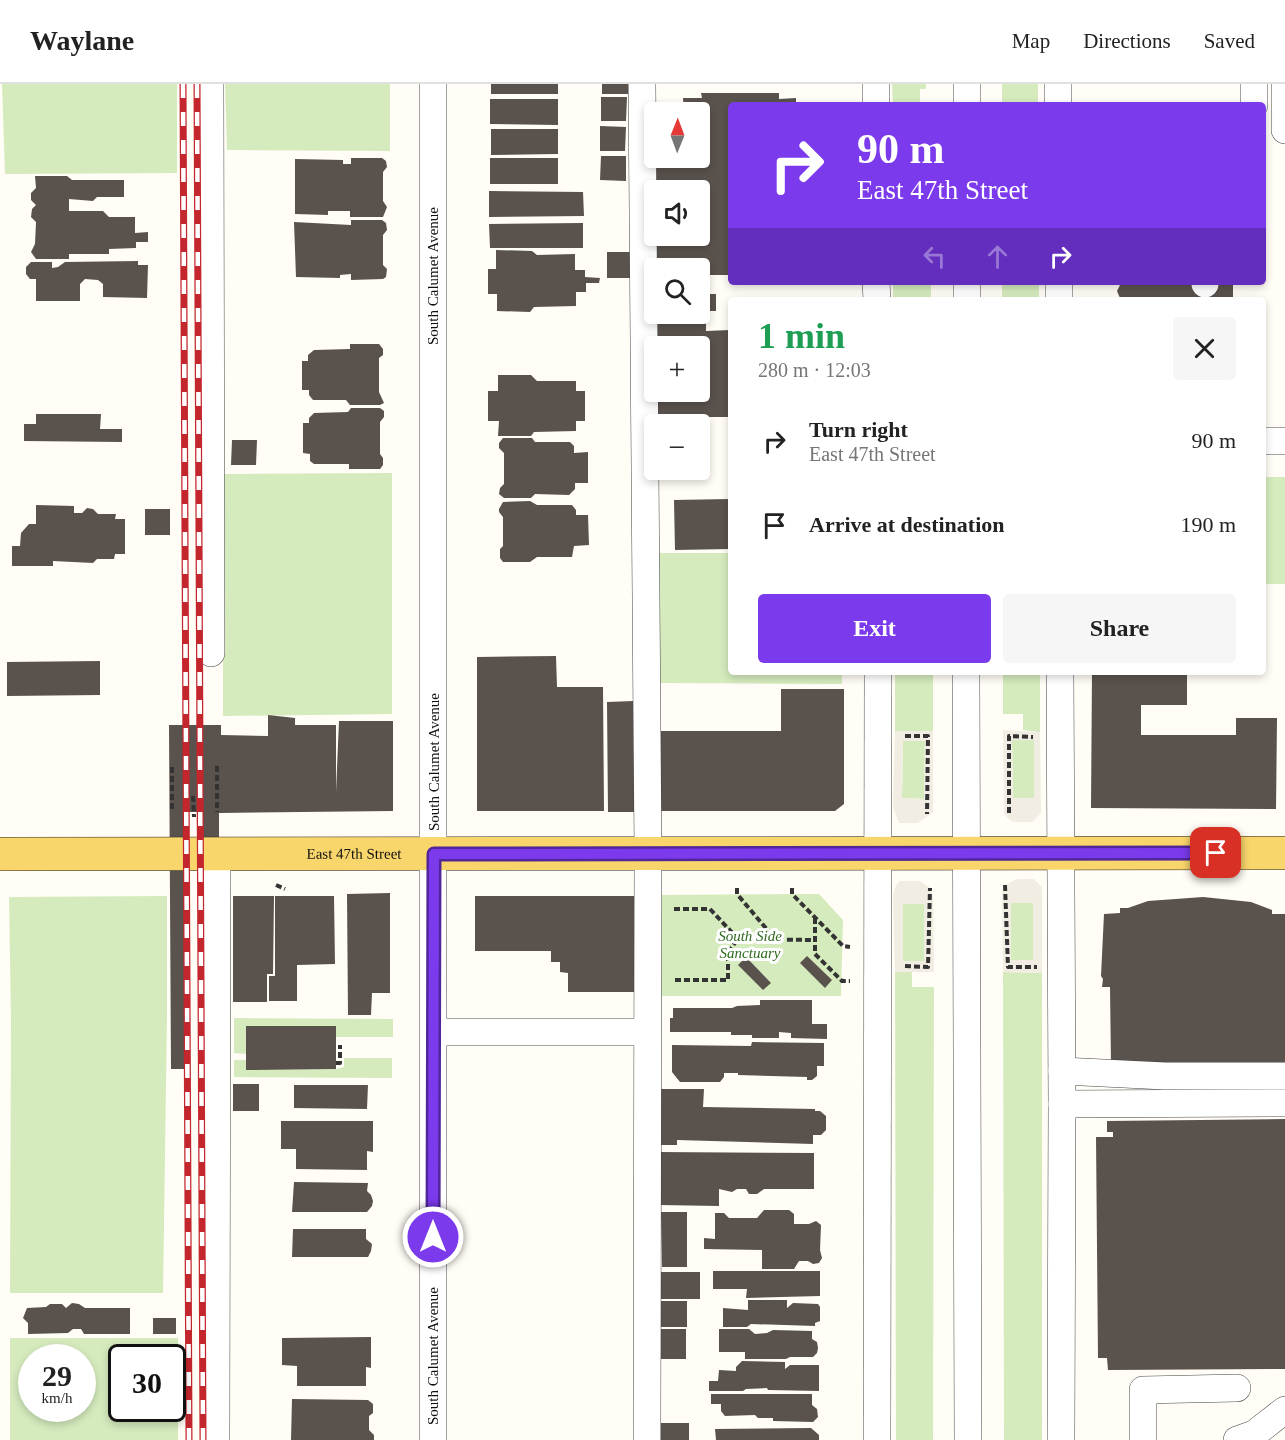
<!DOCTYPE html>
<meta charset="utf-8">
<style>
:root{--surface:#fff;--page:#f6f6f6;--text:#222;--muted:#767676;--line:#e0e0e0;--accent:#7c3aed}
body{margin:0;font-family:Georgia,serif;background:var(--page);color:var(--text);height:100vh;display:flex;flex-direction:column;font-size:22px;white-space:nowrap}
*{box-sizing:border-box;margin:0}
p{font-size:20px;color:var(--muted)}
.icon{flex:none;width:33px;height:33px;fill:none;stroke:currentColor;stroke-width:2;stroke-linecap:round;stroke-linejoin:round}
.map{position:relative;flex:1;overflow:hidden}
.side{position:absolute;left:728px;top:213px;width:538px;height:378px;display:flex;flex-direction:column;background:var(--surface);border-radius:6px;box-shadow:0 3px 9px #0003}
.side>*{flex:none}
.top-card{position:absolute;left:728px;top:18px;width:538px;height:183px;border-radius:6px;box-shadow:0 3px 9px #0003;background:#7c3aed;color:#fff;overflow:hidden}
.needle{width:39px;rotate:1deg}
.controls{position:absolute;left:644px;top:18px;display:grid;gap:12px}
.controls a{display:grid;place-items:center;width:66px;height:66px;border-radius:6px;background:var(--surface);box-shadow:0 3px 9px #0003;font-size:30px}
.speed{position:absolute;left:18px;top:1260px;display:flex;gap:12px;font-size:30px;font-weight:700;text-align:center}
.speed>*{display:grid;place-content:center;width:78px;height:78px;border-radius:50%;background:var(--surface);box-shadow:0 3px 9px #0003;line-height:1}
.speed small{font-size:15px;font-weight:400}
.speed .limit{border:3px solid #111;border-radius:9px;background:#fff;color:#111}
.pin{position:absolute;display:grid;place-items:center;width:51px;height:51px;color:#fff;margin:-26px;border-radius:12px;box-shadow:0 3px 9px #0006}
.me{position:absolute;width:66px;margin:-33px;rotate:0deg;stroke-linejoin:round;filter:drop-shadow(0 0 4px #0008)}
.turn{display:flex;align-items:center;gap:21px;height:126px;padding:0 30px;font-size:27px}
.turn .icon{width:78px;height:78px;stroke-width:2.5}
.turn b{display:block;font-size:42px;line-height:51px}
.lanes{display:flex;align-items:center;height:57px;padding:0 30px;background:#0003;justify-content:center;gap:30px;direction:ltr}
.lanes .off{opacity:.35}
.round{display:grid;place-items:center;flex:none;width:63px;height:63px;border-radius:6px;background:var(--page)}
.headline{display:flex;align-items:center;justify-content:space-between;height:102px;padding:0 30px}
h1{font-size:36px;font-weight:700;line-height:45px;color:#1e9e55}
.action{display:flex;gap:12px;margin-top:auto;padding:12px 30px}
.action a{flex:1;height:69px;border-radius:6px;background:var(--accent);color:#fff;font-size:24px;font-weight:700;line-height:69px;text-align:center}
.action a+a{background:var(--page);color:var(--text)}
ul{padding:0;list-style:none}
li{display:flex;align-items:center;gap:18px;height:84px;padding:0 30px}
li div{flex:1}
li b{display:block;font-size:22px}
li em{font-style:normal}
header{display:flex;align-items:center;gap:36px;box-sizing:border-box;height:84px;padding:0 30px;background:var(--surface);border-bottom:2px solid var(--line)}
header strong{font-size:28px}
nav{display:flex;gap:33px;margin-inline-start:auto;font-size:21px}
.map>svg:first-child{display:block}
.green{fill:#d5ebbd;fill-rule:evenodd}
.plaza{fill:#f1ede2;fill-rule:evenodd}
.building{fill:#5a524d}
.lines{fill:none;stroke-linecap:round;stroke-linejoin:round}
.minor-casing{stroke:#444;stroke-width:28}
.major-casing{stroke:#222;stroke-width:34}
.path{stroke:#333;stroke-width:4;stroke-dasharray:6 3;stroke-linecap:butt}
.minor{stroke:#fff;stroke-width:27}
.major{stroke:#f9d66b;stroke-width:33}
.rail-casing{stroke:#c4262e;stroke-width:7}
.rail{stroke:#fff;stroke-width:4.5;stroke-dasharray:14;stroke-linecap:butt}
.route-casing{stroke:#51269a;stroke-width:15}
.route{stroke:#7c3aed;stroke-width:10}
.labels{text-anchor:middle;stroke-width:6;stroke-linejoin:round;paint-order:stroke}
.street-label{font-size:15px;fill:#111;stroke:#fff}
.park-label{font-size:15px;font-style:italic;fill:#2f6b1f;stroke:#fff}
</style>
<header>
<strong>Waylane</strong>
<nav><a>Map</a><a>Directions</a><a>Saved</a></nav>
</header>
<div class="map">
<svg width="1285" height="1356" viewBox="0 0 1285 1356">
<rect width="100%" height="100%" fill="#fffdf5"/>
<!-- green -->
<g class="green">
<path d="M2,0H177V89L5,90Z"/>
<path d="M225,0H390V67L227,66Z"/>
<path d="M892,0H926V5H920V21H893Z"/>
<rect x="1002" y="0" width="36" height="21"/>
<rect x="893" y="198" width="38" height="18"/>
<rect x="1002" y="198" width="37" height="18"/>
<path d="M392,389V630L223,632V390Z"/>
<rect x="1263" y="393" width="22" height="107"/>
<path d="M658,469H730V588H842V600L660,599Z"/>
<rect x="895" y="588" width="38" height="59"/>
<path d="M1003,588H1040V648L1023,646V630H1003Z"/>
<path d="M1012,656H1034V714H1013Z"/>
<path d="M903,657H925L924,715L902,714Z"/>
<path d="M819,810L843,836L841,912H658L656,811Z"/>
<path d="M167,812V934L163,1209H10L11,937L9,813Z"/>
<rect x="1011" y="818" width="22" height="58"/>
<rect x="903" y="820" width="21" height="58"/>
<path d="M895,888H912V903H934L933,1356H896Z"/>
<path d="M1003,888L1042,889V1356H1004Z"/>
<path d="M234,934L393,935V953H336V942H246V970L234,969Z"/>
<path d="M344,974H392V994L234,993V976H246V986L336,985L344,983Z"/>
<path d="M10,1254H178V1356H10ZM32,1274H82V1324H32ZM122,1274H172V1324H122Z"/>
</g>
<!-- plaza -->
<g class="plaza">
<path d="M1003,646L1040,648L1041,729L1032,738H1015L1010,736L1004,730ZM1012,656H1034V714H1013Z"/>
<path d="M895,647H933V728L918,739H899L893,723ZM903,657H925L924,715L902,714Z"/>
<path d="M1017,795H1034L1042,803V889L1003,888L1002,808L1005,801ZM1011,819H1033V876H1011Z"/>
<path d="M900,797H920L930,804L933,813L934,888H895L893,812L896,801ZM903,820H924V877H903Z"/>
</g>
<!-- building -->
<g class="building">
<rect x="491" y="0" width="67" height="10"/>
<rect x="602" y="0" width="26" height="10"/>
<path d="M701,9H779V15L796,14V21H730V191H706V210H716V227H706V247L730,246V333H683L684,340H656V308H699V262H656L655,230H699V184H655V152H699V106H655V74H699V28H684L683,14H702Z"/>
<path d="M601,13H627L626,37H601Z"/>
<path d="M490,15H558V41L490,40Z"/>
<path d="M600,42L626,43L625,67H600Z"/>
<path d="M491,45H558V70L491,71Z"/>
<path d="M601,72H626V97L600,96Z"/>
<path d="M351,74H382L386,77L387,83L383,88V117L387,123L383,133H350V127H328V131L295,130V75L343,76V80H351Z"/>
<rect x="490" y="74" width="68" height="26"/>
<path d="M35,92H67L72,96H124V113H97L93,117L69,115V127H103L109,133H135V149L148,148V158H136V164L109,165V170H69V175H36L31,168L35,160L36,138L31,133L32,125L36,121L31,116V109L36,104Z"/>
<path d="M489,107L583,108L584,132L489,133Z"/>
<path d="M351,136H382L386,139L387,146L383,151V181L387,185L386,193L383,195L351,196V190L340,191V194L296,193L294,138L351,141Z"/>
<path d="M583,139V164H490L489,140Z"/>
<path d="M496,166L532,167L537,171L575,170V186H585V193L600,194L599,199H586V208H576V222L534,223L530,228L497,227V210H488V185H496Z"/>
<path d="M607,168H632L633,194H607Z"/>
<path d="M138,177V181H148L147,214L103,213V200L98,196L85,195L80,200V217H36V195H30L26,190V183L31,178H52V184L58,183L65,178Z"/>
<path d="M1118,198L1233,200V216H1119L1120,214L1117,207L1120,201Z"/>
<path d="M350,260H379L383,265V271L379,274V308L384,319L380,321H350L346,316H313L309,311V306H302V277H308V271L314,266L350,265Z"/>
<path d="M498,291H531L537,297H576V307H585V337H576V347L534,348L531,352H498L499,337H488V307H498Z"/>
<path d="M351,324H380L384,327V333L380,338V370L383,374V381L380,385H349V380H314L310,377V370L303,369V339H309V334L314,329L348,328Z"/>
<path d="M36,330H101L100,345H122V358L24,357V340H36Z"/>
<path d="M503,354H532L535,358H570L574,362V369L588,368V399H575V405L569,411L535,410L531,414H504L499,410L500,404L504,400V369L499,364V359Z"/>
<path d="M232,356H257L256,381H231Z"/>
<path d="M730,415V465L675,466L674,416Z"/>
<path d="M530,417L537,421H572L576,426V431H588L589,461L574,462L572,473H537L530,478H503L500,474V465L503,462V433L499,428V425L503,418Z"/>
<path d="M36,421L74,422V429H82L87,424L93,425L98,430H116L115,435H125V470H115L114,475H97L93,479L53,477V482H12V462H20L21,449L29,440H36Z"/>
<rect x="145" y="425" width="25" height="26"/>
<path d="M556,572L557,603H603L604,727H477V573Z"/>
<path d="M100,577V611L7,612V578Z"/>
<path d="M1092,588H1187V621H1141V651H1236V634H1277L1276,725L1091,724Z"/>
<path d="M781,605H844V720L835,727H658V647H781Z"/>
<path d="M633,617L635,728H608L607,618Z"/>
<path d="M268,631L295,634V641H336V708L339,637H393V727L219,729V985H199V728H189L190,985H171L169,641H221V651L268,652Z"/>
<path d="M390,809V909H372L371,931H348L347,810Z"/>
<path d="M233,812H274L273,890H267V918H233Z"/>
<path d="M275,812H334L335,880L297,881V917H269V892H275Z"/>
<path d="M475,812H635V908H568V889L560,888V878H551V867H475Z"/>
<path d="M1203,813L1251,818L1272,826V830H1285V980H1111L1110,903H1102L1103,895L1101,892L1104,830L1120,829V824H1128L1148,817Z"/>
<path d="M807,872L832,896L825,904L800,879Z"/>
<path d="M746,873L771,899L763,906L738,881Z"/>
<path d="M760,916H812V940H827V955L791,954V949L779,948V954H752V951H731V948H670V934H673V924H732L737,922L760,921Z"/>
<path d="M246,942H336V985L246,986Z"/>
<path d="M752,958L824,959V982H817V992L812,996H807V993L738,991V989H724V993L720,998H680L672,988V961L751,962Z"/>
<rect x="233" y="1000" width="26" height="27"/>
<path d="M294,1001H368L367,1025L294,1024Z"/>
<path d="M659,1005H704L703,1023L815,1025V1027H820L826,1032V1046L821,1051H813V1060L677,1056V1061H658Z"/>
<path d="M1285,1035V1285L1108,1286L1107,1274H1098L1096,1053H1113V1048H1107V1037Z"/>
<path d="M281,1037H373V1068L367,1067V1086L296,1085V1065H281Z"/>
<path d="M659,1068L814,1069V1105H764L757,1110H749L746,1105H737L732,1108L719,1105V1122L659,1121Z"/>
<path d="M294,1098L368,1099L367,1107L371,1111L373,1117L372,1122L367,1128H292Z"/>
<path d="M764,1126H789L794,1130V1140H809L816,1137L821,1141L820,1166L822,1174L819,1179L813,1180L808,1177H799L794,1185H762V1166L704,1165V1154L715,1155V1129H724L729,1134H757Z"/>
<path d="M661,1128H687V1183H662Z"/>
<path d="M293,1145H366V1155L372,1160L371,1167L368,1173H292Z"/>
<path d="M713,1187H820V1212L746,1214L747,1205H713Z"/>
<rect x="659" y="1188" width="41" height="27"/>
<path d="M748,1216H787V1224L793,1219L818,1220L820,1223V1237L815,1239V1242L751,1240L747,1243H723V1224L748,1226Z"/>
<rect x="660" y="1217" width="27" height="26"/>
<path d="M72,1219L79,1220L85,1224H130V1250H84L81,1245H73L68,1249L28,1250V1239L23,1234L27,1224L46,1223L50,1220H62L66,1224Z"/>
<rect x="153" y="1234" width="23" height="16"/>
<path d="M661,1245H686V1275H660Z"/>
<path d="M719,1245H749L755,1250L767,1249L773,1246L812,1247V1255L817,1258L818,1264L817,1269L813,1273H790L786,1275H745V1268H719Z"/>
<path d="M371,1253V1284L366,1283V1302H297V1282L282,1281V1254Z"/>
<path d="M742,1277L785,1278V1285L790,1281H819V1307L768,1306L767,1304L746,1305L743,1307H709V1297H718L719,1286L736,1287V1283Z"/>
<path d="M711,1310H812V1321L817,1325L818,1333L813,1338L773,1337V1334H758L755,1331L725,1332L721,1327V1320H711Z"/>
<path d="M292,1315L368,1316L373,1320V1329L369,1332V1346L374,1351V1356H291Z"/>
<rect x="661" y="1339" width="28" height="17"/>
<path d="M811,1344L819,1351V1356H716L715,1345Z"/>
</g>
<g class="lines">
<defs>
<g id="minor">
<path d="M210,0L211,569"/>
<path d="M642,0L648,770L647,1356"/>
<path d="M876,0V21"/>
<path d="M1058,0V21"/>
<path d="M1254,0V21"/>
<path d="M1285,0V46"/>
<path d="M967,21V0"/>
<path d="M876,198L877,216"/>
<path d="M1059,198V216"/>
<path d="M1205,200V198"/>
<path d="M967,216V198"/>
<path d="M1263,357H1285"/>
<path d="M966,588L968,1356"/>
<path d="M1060,588L1062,1020L1061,1356"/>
<path d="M434,948H647"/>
<path d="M1062,987L1165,992H1285"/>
<path d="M1062,1020L1285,1019"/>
<path d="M216,1356L217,770"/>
<path d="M433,1356V0"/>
<path d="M877,1356L878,588"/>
<path d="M1143,1356V1306L1237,1304"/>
<path d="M1237,1356L1254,1350L1285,1326"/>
</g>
<g id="major">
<path id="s1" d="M0,770L1285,769"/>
</g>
</defs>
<!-- minor casing -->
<use href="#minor" class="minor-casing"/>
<!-- major casing -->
<use href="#major" class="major-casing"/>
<!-- path -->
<g class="path">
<path d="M905,652H928L927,730"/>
<path d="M217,682V728"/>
<path d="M172,683V727"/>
<path d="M193,712L194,733"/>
<path d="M1009,729V652L1033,653"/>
<path d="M276,801L285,805"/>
<path d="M1005,801L1008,883H1037"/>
<path d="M737,804V810L775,855"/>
<path d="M792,804V810L843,862L850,863"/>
<path d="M674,825H710L738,855L814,856"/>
<path d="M815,834V870L842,897H850"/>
<path d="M905,882L928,883L930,804"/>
<path d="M675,896H728V868L738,855"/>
<path d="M336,979H340V961"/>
</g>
<!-- minor -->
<use href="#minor" class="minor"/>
<!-- major -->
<use href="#major" class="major"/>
<defs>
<g id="rail">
<path d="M183,0L189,1356"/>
<path d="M197,0L203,1356"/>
</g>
</defs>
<!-- rail casing -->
<use href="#rail" class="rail-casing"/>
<!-- rail -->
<use href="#rail" class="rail"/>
</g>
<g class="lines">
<defs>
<path id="route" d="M433,1153L434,770L1216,769"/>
</defs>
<!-- route casing -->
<use href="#route" class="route-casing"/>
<!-- route -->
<use href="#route" class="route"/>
</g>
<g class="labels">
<!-- street labels -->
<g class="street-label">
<text transform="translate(433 192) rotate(-90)" y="5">South Calumet Avenue</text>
<text transform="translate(434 678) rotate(-90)" y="5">South Calumet Avenue</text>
<text dy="5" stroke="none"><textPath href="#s1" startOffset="354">East 47th Street</textPath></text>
<text transform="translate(433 1272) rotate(-90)" y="5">South Calumet Avenue</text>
</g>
<!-- park labels -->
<g class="park-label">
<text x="750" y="857">South Side<tspan x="750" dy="17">Sanctuary</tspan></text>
</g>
</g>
</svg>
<div class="controls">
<a><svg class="needle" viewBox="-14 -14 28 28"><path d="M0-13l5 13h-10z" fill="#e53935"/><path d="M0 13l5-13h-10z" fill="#767676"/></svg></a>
<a><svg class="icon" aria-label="sound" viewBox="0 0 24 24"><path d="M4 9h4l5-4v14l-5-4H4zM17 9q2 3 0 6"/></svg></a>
<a><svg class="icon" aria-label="search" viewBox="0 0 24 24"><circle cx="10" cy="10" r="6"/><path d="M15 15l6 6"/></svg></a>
<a>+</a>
<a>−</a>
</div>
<div class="speed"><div>29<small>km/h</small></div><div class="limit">30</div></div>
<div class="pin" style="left:1216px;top:769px;background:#d93025"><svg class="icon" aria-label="arrive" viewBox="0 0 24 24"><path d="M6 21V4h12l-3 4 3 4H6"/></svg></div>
<svg class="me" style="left:433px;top:1153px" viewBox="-20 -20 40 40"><circle r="17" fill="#7c3aed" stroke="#fff" stroke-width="3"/><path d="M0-11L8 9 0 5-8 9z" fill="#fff"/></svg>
<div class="top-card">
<div class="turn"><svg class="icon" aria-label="right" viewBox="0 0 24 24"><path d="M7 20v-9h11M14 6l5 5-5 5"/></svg><div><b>90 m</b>East 47th Street</div></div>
<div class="lanes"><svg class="icon off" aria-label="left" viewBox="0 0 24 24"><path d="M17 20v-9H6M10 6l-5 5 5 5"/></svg><svg class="icon off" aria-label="ahead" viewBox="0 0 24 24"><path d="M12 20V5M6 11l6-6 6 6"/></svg><svg class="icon" aria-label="right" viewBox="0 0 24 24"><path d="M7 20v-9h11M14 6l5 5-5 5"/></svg></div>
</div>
<section class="side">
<div class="headline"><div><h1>1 min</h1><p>280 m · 12:03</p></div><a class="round"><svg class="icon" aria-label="close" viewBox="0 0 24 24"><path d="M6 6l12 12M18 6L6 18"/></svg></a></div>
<ul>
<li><svg class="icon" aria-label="right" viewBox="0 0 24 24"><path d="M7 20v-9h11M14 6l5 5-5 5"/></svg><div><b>Turn right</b><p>East 47th Street</p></div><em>90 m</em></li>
<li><svg class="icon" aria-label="arrive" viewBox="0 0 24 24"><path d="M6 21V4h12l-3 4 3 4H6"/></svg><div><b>Arrive at destination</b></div><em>190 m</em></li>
</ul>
<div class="action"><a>Exit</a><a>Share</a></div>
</section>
</div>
